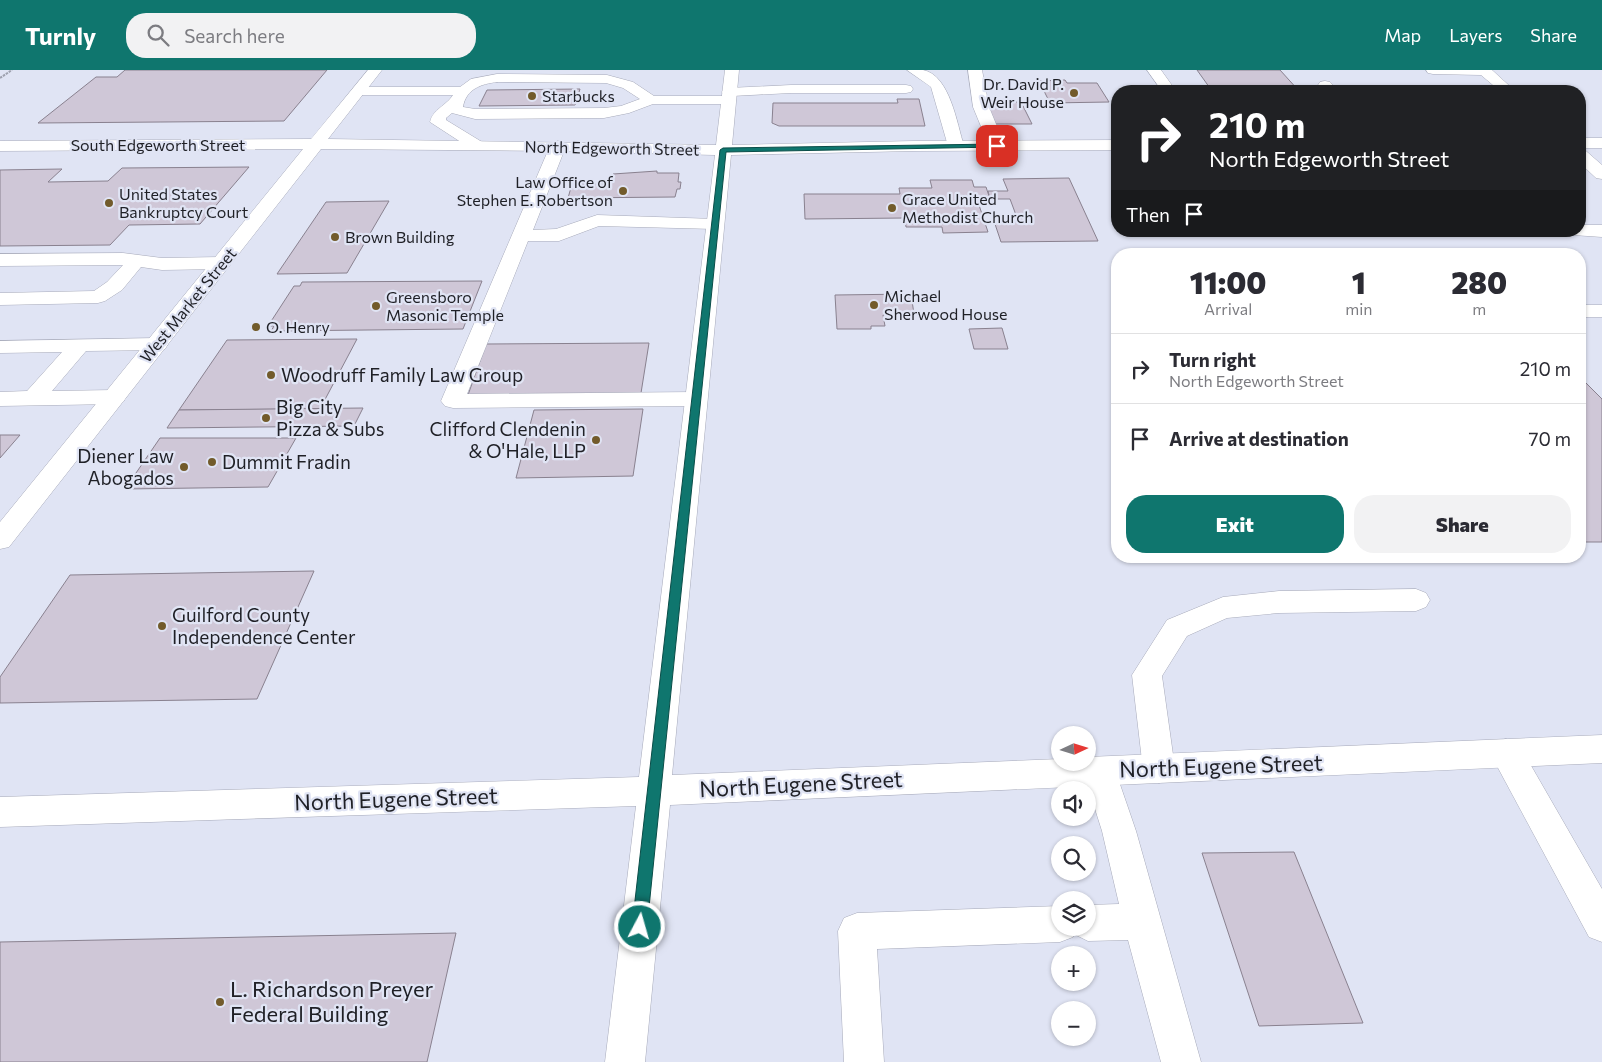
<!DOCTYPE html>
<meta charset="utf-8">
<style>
:root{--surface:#fff;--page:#f2f2f3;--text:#2b2b33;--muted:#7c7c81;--line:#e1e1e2;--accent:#0f766e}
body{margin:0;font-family:Commissioner,sans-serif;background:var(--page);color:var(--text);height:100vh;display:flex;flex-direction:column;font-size:19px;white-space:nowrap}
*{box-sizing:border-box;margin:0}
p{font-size:16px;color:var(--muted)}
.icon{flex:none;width:28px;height:28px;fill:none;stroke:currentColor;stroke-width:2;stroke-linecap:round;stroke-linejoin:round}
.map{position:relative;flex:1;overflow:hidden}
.details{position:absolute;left:1111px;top:178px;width:475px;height:315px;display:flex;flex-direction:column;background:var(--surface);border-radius:20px;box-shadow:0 1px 4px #0004}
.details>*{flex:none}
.top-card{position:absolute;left:1111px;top:15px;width:475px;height:152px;border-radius:20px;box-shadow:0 1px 4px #0004;background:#202124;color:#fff;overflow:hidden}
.needle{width:32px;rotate:86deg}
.tools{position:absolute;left:1051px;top:656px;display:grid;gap:10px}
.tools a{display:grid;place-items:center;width:45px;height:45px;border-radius:50%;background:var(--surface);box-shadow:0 1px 4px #0004;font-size:25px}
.pin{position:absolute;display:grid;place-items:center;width:42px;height:42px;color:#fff;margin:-21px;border-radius:10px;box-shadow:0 2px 8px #0006}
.me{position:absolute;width:55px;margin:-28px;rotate:6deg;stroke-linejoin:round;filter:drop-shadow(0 0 4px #0008)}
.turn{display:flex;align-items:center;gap:18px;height:105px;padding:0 15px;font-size:22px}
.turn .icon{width:65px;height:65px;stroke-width:2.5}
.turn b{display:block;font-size:35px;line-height:42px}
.then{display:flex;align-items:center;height:48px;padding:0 15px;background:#0003;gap:10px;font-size:19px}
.eta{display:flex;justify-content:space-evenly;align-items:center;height:85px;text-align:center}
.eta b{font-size:30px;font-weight:800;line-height:35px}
.button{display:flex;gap:10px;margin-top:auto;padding:10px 15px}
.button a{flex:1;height:58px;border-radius:20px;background:var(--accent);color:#fff;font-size:20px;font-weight:800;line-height:58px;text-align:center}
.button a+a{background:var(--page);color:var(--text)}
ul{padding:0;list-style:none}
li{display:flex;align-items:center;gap:15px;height:70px;padding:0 15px;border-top:1px solid var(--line)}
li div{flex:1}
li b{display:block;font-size:19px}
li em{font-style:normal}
header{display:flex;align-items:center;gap:30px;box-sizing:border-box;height:70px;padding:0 25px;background:var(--accent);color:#fff}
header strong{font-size:24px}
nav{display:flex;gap:28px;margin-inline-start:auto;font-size:18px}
.search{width:350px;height:45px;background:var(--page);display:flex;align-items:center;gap:12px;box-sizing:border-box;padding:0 18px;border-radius:20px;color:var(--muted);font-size:19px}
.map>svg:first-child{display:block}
.building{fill:#cfc7d7;stroke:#89818f}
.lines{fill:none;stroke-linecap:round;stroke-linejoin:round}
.minor-casing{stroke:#a7aaba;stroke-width:1}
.major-casing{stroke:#a7aaba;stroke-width:1}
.path{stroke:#9ea1ae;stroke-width:2;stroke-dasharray:2.5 1;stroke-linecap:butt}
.minor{fill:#fff;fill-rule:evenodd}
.major{fill:#fff;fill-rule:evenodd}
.route{fill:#0f766e;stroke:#0a4d48}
.poi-dot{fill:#725b2b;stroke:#e0e4f4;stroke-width:2}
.labels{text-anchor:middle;stroke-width:4.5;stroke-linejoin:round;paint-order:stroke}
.far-poi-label{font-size:16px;fill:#1f2026;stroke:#e0e4f4;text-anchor:start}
.far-street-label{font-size:16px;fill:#1f2026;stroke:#e0e4f4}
.poi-label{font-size:19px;fill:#1f2026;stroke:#e0e4f4;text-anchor:start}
.near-street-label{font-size:22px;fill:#1f2026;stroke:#e0e4f4}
.near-poi-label{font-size:22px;fill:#1f2026;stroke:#e0e4f4;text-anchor:start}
</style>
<header>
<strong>Turnly</strong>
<div class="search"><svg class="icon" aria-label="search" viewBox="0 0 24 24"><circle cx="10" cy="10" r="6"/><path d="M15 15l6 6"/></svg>Search here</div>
<nav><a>Map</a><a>Layers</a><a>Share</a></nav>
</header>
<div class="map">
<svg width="1602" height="992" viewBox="0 0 1602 992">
<rect width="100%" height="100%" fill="#e0e4f4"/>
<!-- building -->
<g class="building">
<path d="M125,0H327L284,51L38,53L96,7H117Z"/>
<path d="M1197,0H1280L1299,21H1212Z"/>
<path d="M1065,10L1067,13H1097L1109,32L1050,33L1039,11Z"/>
<path d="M580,19L575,35L479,36L487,20Z"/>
<path d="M1345,20H1389L1390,21H1346Z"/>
<path d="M897,29H919L925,56H779L772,53L773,33H898Z"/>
<path d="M983,32H1021L1032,54H992Z"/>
<path d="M249,97L200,154L129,155L110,175L0,176V100L62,99L48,112L108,111L122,98Z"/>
<path d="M657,101V103H679L678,112H681L680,119H677L675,127L568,128L572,114H610L613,104Z"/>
<path d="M1069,108L1098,171L1001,172L992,145H1016L1010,129H990L988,121H1008L1003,109Z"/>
<path d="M930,110H972L974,117H986L990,129H977L988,162L943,163L942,157H906L905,148L805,149L804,124H900L899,118H932Z"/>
<path d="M389,131L347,203L277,204L326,132Z"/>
<path d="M482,211L463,259L271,261L274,256H268L294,216H300L302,212Z"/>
<path d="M911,224L914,244L883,245L885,256H871V259H837L835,225Z"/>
<path d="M1002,258L1008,279H974L969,259Z"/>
<path d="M357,269L320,339L179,340L227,270Z"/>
<path d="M649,273L641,323L468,325L486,274Z"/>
<path d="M1580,307L1602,329V472H1580Z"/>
<path d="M363,338L354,356L167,358L179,340Z"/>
<path d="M643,339L633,406L516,408L534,340Z"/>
<path d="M0,365H20L0,388Z"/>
<path d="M160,368H296L268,417L125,419Z"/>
<path d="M314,501L257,629L0,633V607L70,505Z"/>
<path d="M1294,782L1363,953L1259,956L1202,783Z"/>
<path d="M456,863L427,992H0V872Z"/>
</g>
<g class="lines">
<defs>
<g id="minor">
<path d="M907,0C912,0 918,0 923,0C950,5 957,54 964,76L962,79H950L948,76L931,17Z"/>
<path d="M968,0H982L989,37L1005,76L1003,79H991L989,76L973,37Z"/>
<path d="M1147,0H1161L1176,21H1162Z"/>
<path d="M1426,0H1492L1515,21H1500L1481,5L1433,4L1428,3Z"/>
<path d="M497,4L607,5L633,12L654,26H725L722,22L724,19L729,18L791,15H906L911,16L913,19L911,22L906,23H791L732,26L736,30L734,33L729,34H653L629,43L604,48L475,49L452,43L446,48V50L482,72L484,75L482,78H470L430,52C433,39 446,36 453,25H359L354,24L352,21L354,18L359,17H460L471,9ZM497,12L606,13L623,18L640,29L621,36L604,38L475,39L463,37C466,19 481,14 497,12Z"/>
<path d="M1325,11L1330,12L1338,21H1323L1318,15L1320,12Z"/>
<path d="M558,71L564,73L566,76L533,160L556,159L597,145L715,149L721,150L724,154L721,158L715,159L599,156L559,171H528L467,324L696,322L704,324L707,329L704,334L696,336L453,338L445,336L441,331L550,76L552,73Z"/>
<path d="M1580,79L1586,81L1602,95V109L1596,108L1580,93Z"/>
<path d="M1580,155H1602V167L1573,165L1571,161H1580Z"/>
<path d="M123,183L162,188L221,187L228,189L231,193L228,197L221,199L162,200L141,197L122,220L105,231L98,233L0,235V223L94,221L107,212L123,195L0,196V184Z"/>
<rect x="1580" y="235" width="22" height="12"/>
<path d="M157,268L165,269L168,274L165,279L157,280L86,281L52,321L115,320L123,322L126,327L123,332L115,334L0,336V322L27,321L62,282L0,283V271Z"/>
<path d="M1416,519L1426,523L1430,530L1426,537L1416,541L1279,543L1227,548L1187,566L1162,606L1175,699L1171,709L1159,713L1147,709L1143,699L1132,605L1167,550L1223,527L1279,521Z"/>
<path d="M1506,669L1518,673L1602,819V872L1589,867L1490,683L1494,673Z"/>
<path d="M1100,687L1112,691L1136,761L1201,992H1161L1128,870L1088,871L1074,864L1073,867L1060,872L877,879L884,992H844L838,861L844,848L857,843L1060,836V858H1088V835L1119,834L1102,761L1083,701L1088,691Z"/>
</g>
<g id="major">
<path d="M368,0H382L328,69L716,75L725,0H739L732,75L914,71L1118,70V80L914,81L731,85L672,705L1060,689V692H1088V687L1602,665V693L670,735L645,992H605L636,736L0,757V727L639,707L715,85L558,81L321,79L9,477L0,479V452L303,79L0,81V71L311,69Z"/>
<rect x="1580" y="68" width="22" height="10"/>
</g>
</defs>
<!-- minor casing -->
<use href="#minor" class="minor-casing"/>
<!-- major casing -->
<use href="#major" class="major-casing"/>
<!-- path -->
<path class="path" d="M0,8L12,0"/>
<!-- minor -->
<use href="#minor" class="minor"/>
<!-- major -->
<use href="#major" class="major"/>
</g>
<!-- route -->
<path class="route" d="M997,74L1000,76L999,77L726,82L647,857L645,863L640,865L634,863L632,857L720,80L723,78Z"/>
<!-- markers -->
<g class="poi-dot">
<circle cx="1074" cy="23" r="5"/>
<circle cx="532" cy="26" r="5"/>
<circle cx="623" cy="121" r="5"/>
<circle cx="109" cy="133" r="5"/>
<circle cx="892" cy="138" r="5"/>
<circle cx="335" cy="167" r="5"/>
<circle cx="874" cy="235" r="5"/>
<circle cx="376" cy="236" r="5"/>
<circle cx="256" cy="257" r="5"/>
<circle cx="271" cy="305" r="5"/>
<circle cx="266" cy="348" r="5"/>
<circle cx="596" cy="370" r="5"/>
<circle cx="212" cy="392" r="5"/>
<circle cx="184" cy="397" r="5"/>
<circle cx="162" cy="556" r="5"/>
<circle cx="220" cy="932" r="5"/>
</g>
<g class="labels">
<!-- far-poi labels -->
<g class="far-poi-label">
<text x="1064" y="20" text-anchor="end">Dr. David P.<tspan x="1064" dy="18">Weir House</tspan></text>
<text x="542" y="32">Starbucks</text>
<text x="613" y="118" text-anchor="end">Law Office of<tspan x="613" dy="18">Stephen E. Robertson</tspan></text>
<text x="119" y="130">United States<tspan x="119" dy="18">Bankruptcy Court</tspan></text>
<text x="902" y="135">Grace United<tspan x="902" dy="18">Methodist Church</tspan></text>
<text x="345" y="173">Brown Building</text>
<text x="884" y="232">Michael<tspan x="884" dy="18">Sherwood House</tspan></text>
<text x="386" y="233">Greensboro<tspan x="386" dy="18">Masonic Temple</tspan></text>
<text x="266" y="263">O. Henry</text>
</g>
<!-- far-street labels -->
<g class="far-street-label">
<text x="158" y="81">South Edgeworth Street</text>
<text transform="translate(612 78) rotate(1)" y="6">North Edgeworth Street</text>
<text transform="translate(188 235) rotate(-51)" y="6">West Market Street</text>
</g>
<!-- poi labels -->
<g class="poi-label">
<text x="281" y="312">Woodruff Family Law Group</text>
<text x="276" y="344">Big City<tspan x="276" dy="22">Pizza &amp; Subs</tspan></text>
<text x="586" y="366" text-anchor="end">Clifford Clendenin<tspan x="586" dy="22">&amp; O'Hale, LLP</tspan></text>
<text x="174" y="393" text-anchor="end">Diener Law<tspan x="174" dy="22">Abogados</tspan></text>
<text x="222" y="399">Dummit Fradin</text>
<text x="172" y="552">Guilford County<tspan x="172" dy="22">Independence Center</tspan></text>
</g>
<!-- near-street labels -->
<g class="near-street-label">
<text transform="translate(1221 696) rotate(-2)" y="8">North Eugene Street</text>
<text transform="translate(801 714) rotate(-3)" y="8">North Eugene Street</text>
<text transform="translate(396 729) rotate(-2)" y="8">North Eugene Street</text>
</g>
<!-- near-poi labels -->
<g class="near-poi-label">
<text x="230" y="927">L. Richardson Preyer<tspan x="230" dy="25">Federal Building</tspan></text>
</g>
</g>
</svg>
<div class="tools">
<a><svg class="needle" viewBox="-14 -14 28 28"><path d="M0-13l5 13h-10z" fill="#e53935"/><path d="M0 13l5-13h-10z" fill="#7c7c81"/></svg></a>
<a><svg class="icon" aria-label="sound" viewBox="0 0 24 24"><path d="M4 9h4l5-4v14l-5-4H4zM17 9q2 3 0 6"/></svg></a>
<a><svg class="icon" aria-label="search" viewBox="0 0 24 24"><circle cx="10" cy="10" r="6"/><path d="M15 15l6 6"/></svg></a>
<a><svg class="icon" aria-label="layers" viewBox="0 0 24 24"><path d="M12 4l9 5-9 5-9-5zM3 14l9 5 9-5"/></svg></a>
<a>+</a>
<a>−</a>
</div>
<div class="pin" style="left:997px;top:76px;background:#d93025"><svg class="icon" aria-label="arrive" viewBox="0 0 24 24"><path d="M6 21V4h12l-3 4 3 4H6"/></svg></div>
<svg class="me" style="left:640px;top:857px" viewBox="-20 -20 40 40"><circle r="17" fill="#0f766e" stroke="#fff" stroke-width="3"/><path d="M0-11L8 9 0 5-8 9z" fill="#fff"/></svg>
<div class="top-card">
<div class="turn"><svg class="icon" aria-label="right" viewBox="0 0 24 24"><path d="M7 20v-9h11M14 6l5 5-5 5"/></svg><div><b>210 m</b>North Edgeworth Street</div></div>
<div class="then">Then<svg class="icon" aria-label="arrive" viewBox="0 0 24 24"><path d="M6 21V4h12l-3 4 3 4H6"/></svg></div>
</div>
<section class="details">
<div class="eta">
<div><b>11:00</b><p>Arrival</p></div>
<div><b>1</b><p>min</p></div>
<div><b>280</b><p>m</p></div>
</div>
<ul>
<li><svg class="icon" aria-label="right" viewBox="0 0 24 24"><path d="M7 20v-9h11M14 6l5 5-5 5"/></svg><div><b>Turn right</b><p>North Edgeworth Street</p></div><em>210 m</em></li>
<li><svg class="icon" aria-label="arrive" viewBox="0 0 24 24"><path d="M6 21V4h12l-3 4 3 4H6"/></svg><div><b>Arrive at destination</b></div><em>70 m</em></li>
</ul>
<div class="button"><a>Exit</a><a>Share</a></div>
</section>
</div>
